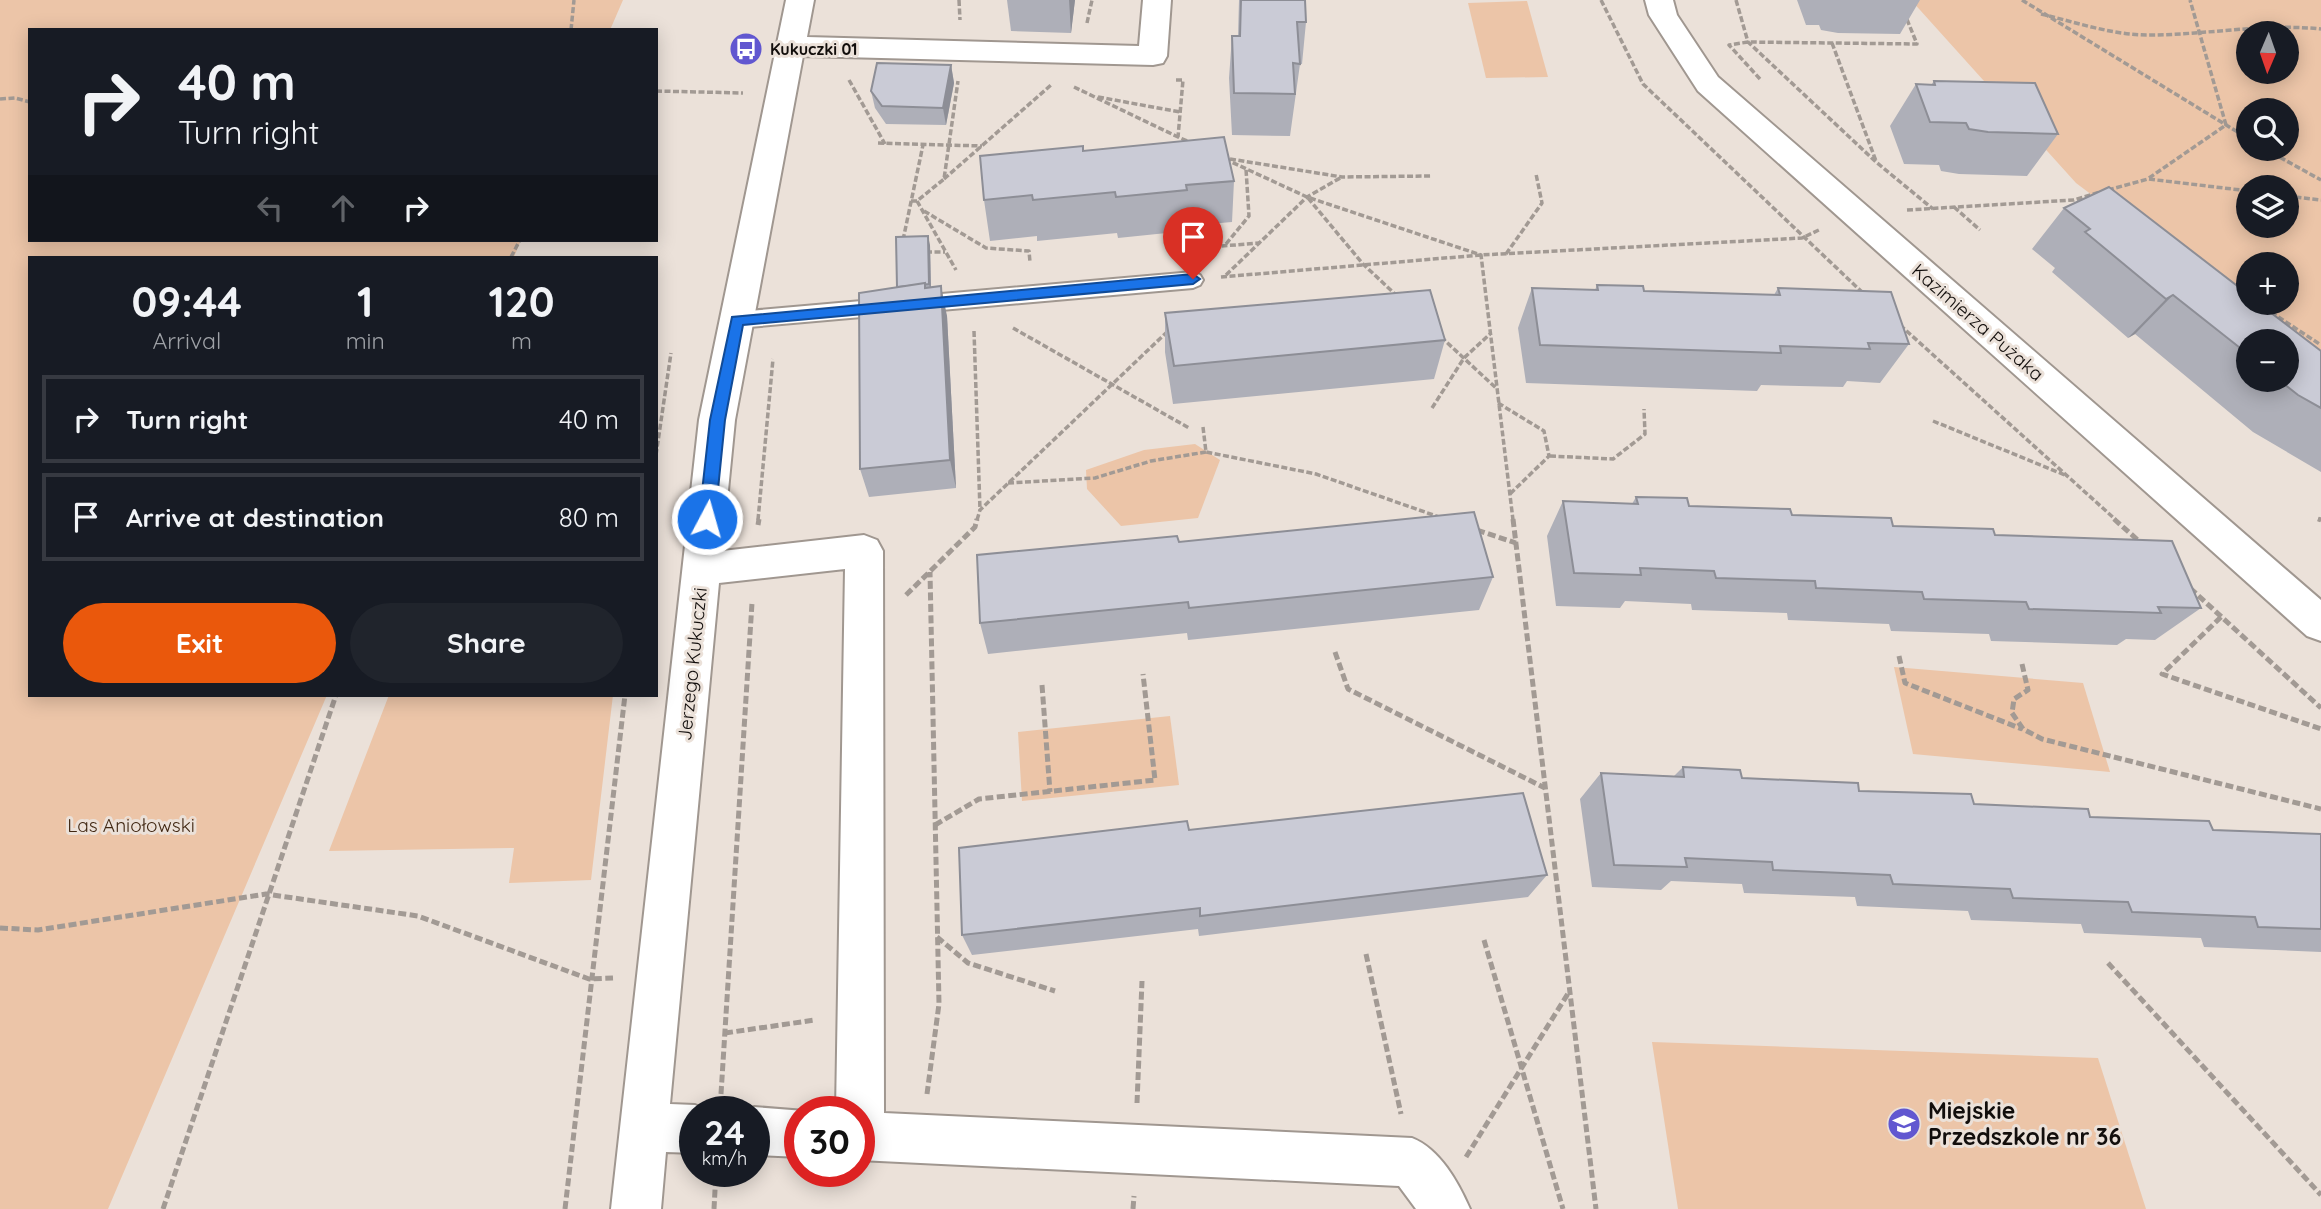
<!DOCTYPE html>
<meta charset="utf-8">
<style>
:root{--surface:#171b24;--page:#20242c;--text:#f1f3f6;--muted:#9ea1a6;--line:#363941;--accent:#ea580c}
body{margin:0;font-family:Quicksand,sans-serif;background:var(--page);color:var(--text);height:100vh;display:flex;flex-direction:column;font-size:26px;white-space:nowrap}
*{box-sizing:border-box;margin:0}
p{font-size:23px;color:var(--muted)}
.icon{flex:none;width:38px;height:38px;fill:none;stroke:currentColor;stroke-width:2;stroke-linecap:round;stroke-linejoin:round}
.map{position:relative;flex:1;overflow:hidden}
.side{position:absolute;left:28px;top:256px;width:630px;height:441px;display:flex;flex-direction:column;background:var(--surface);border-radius:0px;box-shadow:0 4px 18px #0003}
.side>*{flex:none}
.hud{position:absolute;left:28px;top:28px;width:630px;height:214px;border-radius:0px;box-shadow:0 4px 18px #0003;background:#171b24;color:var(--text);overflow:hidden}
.needle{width:46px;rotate:182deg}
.fabs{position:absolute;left:2236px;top:21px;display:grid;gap:14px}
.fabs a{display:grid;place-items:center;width:63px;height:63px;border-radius:50%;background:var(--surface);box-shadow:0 4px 18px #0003;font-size:35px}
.speed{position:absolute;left:679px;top:1096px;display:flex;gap:14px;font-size:35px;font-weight:700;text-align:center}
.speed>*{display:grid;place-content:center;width:91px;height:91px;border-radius:50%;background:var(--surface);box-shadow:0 4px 18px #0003;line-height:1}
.speed small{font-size:18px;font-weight:400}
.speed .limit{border:10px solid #d22;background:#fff;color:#111}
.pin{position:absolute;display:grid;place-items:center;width:60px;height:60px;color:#fff;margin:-72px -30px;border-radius:50% 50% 50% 0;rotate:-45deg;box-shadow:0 0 7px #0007}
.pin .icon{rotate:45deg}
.me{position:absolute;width:77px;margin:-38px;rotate:6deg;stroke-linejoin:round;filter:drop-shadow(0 0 5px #0008)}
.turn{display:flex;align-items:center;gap:24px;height:147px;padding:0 35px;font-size:32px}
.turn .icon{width:91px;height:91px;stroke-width:2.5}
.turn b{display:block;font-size:49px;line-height:60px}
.lanes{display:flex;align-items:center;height:66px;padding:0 35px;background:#0003;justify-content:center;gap:35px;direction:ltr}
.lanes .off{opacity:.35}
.eta{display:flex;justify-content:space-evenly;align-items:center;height:119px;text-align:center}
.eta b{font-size:42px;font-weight:700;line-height:49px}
.button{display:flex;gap:14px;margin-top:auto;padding:14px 35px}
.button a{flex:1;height:80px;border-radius:42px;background:var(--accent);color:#fff;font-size:28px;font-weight:700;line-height:80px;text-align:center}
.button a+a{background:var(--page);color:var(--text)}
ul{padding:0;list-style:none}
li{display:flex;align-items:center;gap:21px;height:88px;margin:0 14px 10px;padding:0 21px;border:4px solid var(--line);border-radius:0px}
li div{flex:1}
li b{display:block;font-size:26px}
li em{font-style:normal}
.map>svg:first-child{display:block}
.green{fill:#ecc5a8;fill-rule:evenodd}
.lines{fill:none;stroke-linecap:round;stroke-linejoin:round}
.service-casing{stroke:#a09790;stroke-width:4}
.minor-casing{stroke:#a09790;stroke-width:4}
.path-far1{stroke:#a29a94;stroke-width:3.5;stroke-dasharray:6 2.5;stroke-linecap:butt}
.path{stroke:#a29a94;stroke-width:5;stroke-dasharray:8 3.5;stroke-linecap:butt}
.service{fill:#fff;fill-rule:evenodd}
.minor{fill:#fff;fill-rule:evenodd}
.wall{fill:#aeafb8;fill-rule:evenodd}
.shaded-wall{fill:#8d8e96}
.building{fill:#cacbd6;stroke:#8d8e96;stroke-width:2}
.route{fill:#1a73e8;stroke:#114b97;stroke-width:2}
.labels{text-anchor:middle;stroke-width:6;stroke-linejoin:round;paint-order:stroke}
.far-poi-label{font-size:16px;font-weight:bold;fill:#120e0c;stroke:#ebe1d9;text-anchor:start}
.street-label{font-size:19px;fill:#120e0c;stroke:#ebe1d9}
.park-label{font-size:19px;fill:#402712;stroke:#ebe1d9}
.near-poi-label{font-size:23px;font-weight:bold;fill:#120e0c;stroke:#ebe1d9;text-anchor:start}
</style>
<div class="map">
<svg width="2321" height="1209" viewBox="0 0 2321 1209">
<rect width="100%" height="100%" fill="#ebe1d9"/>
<!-- green -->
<g class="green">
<path d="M0,0H623L610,30H30V240H521L514,257H30V695H327L108,1209H0Z"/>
<path d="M1911,0H2321V367L2076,183ZM2249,33H2287V72H2249ZM2249,110H2287V149H2249ZM2249,187H2287V226H2249ZM2249,264H2287V303H2249Z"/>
<path d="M1527,1L1548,77L1486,78L1468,3Z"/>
<path d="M1195,444L1220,460L1198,518L1121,526L1087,489L1086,470L1144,450Z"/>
<path d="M1894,667L2083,683L2110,772L1913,754Z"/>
<path d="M389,695H613L591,880L509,883L514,848L329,851Z"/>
<path d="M1170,716L1179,785L1022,801L1018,732Z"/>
<path d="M1652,1042L2098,1058L2146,1209H1678Z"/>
</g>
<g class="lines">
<defs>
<path id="service" d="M1193,272L1200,275L1203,280L1200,285L1193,288L737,328L729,326L726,320L729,314L737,312Z"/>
<g id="minor">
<path d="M786,0H814L807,37L1139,46L1143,0H1171L1167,56L1163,63L1153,65L803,56L735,420L722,551L864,535L877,540L883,551L884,1113L1412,1138C1440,1149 1458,1182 1470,1209H1416L1399,1186L859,1160V1111H836L845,569L719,583L670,1104L695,1105L710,1111H695V1153L666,1152L661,1209H611L699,420Z"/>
<path d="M1645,0H1673L1677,15L1718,77L2321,600V641L2307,636L1698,91L1649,15Z"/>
<path d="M754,1107L805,1111H800V1157L754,1155V1111H744Z"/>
</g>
</defs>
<!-- service casing -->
<use href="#service" class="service-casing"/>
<!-- minor casing -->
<use href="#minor" class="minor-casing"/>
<!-- path-far1 -->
<g class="path-far1">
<path d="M959,0L960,20"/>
<path d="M1601,0L1643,84L1864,294"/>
<path d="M1736,0L1748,42L1876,162L1933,209"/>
<path d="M2022,0L2249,139"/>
<path d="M2041,14C2075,22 2112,35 2148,35C2206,35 2263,23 2321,29"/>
<path d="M1087,23L1092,0"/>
<path d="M571,30L574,0"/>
<path d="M1832,43L1876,161"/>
<path d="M1760,79L1729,45L1748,42L1917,44L1906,17"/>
<path d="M849,80L885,144"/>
<path d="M1176,80H1183L1178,137L1192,143"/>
<path d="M1074,87L1178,137"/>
<path d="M656,91L743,93"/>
<path d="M1098,97L1180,112"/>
<path d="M0,99L15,98L30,102"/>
<path d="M878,143L982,146"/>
<path d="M2265,149L2321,180"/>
<path d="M1225,159L1307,197L1481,255L1513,520"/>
<path d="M1230,159L1342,177L1431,176"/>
<path d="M2149,178L2226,125L2190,0"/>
<path d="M944,179L1051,85"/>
<path d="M2108,190L2148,179L2249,191"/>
<path d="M2287,196L2321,200"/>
<path d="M1308,198L1363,264L1396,295"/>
<path d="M911,201H917L944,179L958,81"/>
<path d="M917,201L956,270"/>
<path d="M1954,207L1980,230"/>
<path d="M1907,210L2074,200L2100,192"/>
<path d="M924,211L986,248L1029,251L1030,262"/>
<path d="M903,240L923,145"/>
<path d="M1226,244L1249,216L1246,169"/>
<path d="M1196,248L1260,243"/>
<path d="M926,252H945"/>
<path d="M1506,254L1542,203L1536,174"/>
<path d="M511,257L520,240"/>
<path d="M1226,275L1307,197L1342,177"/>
<path d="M1221,277L1481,255L1802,238L1821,229"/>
<path d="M2257,303L2321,345"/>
<path d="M1900,325L2116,520"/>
<path d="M1013,328L1189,428"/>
<path d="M974,331L980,510"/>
<path d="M1441,337L1496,388"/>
<path d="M1498,403L1544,431L1549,456L1510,494"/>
<path d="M1432,408L1464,358L1490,334"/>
<path d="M1933,421L2065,475"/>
<path d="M1203,427L1206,452L1316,474L1442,518"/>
<path d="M656,455L671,353"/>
<path d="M1550,456L1613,459L1645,434L1644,409"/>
<path d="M1008,483L1095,478L1151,461L1206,452"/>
<path d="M2318,519L2321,520"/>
<path d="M758,520L773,359"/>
<path d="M977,520L980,510L1167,332"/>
</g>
<!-- path -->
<g class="path">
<path d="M1513,519L1596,1209"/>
<path d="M2114,519L2140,542"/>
<path d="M2318,519L2321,520"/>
<path d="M758,525L759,519"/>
<path d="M1477,530L1516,543"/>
<path d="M2190,588L2321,708"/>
<path d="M906,595L975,527L977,519"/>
<path d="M2221,617L2162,674L2321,729"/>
<path d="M1335,652L1348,689L1545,788"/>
<path d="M1899,656L1905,683L2022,729"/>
<path d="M2022,664L2028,690L2014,699L2012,713L2023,729L2042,739L2321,809"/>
<path d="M1042,685L1050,792"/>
<path d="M935,825L979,799L1155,780L1143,674"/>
<path d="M0,928L38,930L266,894L418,916L589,979L613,978"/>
<path d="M937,937L968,963L1055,991"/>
<path d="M1484,940L1563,1209"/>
<path d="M1366,954L1401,1114"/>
<path d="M2108,963L2321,1195"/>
<path d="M725,1033L815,1020"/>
<path d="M721,1094L752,603"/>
<path d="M927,1094L939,1004L930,572"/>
<path d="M1137,1103L1142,981"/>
<path d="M1466,1157L1569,992"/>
<path d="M163,1209L336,695"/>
<path d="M565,1209L625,695"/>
<path d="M714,1209L716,1171"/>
<path d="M1133,1209L1134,1196"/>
</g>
<!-- service -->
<use href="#service" class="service"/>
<!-- minor -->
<use href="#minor" class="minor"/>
</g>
<!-- wall -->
<g class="wall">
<path d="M1007,0H1075L1071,33L1011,31Z"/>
<path d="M1239,0H1305L1306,22L1302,64H1300L1290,136L1232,135L1229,78L1232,36H1238Z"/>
<path d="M1797,0H1920L1900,34L1838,33L1821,30L1819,25H1806Z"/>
<path d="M951,65L954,83L946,125L886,124L875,108L871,91Z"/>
<path d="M1934,81L2058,134L2027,176L1959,174L1941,171L1939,165L1904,164L1890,126L1916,84L1931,85Z"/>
<path d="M1083,151L1234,181L1232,222L1186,226V231L1118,238L1117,233L1037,241V236L990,241L984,200Z"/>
<path d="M2064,208L2321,351V472L2253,432L2135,334L2128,338L2052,272L2055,268L2032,249ZM2249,341L2287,380H2249Z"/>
<path d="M930,245L931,287L947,316L956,488L869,497L860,469L897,288Z"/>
<path d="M1597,285L1644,291L1774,295L1778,288L1909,344L1880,383L1847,381L1843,387L1761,385L1757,391L1526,383L1518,328L1532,288L1595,290Z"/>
<path d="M1165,313L1445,340L1434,379L1173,404L1165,352Z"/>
<path d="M1636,497L1689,506L1995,535L2201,608L2155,640L2126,639L2117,645L1991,641L1989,634L1891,631L1889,624L1788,620L1787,613L1692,610L1691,604L1625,601L1620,608L1556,606L1547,536L1563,501L1632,504Z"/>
<path d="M1179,542L1493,577L1479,610L1188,640L1187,633L988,654L980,623Z"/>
<path d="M1683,767L1742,778L2213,830L2321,834V952L2204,947L2201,938L2084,933L2081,924L1971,920L1968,911L1857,906L1855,897L1744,893L1742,884L1671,881L1661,890L1592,887L1580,799L1601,773L1674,776Z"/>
<path d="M1189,830L1547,875L1528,897L1199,936L1198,929L972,955L962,935Z"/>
</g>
<!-- shaded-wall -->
<g class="shaded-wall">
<path d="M1069,0H1075L1071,33Z"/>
<path d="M951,65L954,83L946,125L943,108Z"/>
<path d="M928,236L930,245L931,292L929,284Z"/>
<path d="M941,286L947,316L956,488L950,460Z"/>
<path d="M2173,295L2135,334L2128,338L2166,299Z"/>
</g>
<!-- building -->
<g class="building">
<path d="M1241,0H1305L1306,22H1297L1300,64L1293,63L1295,94L1234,93L1232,36H1240Z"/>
<path d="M877,63L951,65L943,108L882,106L871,91Z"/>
<path d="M1934,81L2035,83L2058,134L1988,132L1969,129L1966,123L1930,122L1916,84L1935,85Z"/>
<path d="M1224,137L1234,181L1186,185L1187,190L1116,197L1115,192L1033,200L1032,195L984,200L980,156L1083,146V151Z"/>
<path d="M2109,187L2249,295V303H2258L2321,351V408L2298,395L2279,380H2287V341H2249V355L2173,295L2166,299L2085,232L2090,229L2064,208Z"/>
<path d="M928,236L929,284L897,287L896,237Z"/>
<path d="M925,283V288L941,286L950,460L860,469L859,293Z"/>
<path d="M1597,285L1643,286L1644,291L1780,295L1778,288L1891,292L1909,344L1868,343L1870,349L1780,346L1781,353L1540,345L1532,288L1598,290Z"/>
<path d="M1430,290L1445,340L1174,366L1165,313Z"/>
<path d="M1636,497L1687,498L1689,506L1790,509L1792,515L1891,518L1893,526L1993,529L1995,535L2172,541L2201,608L2158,607L2161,613L2029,609L2026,602L1924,599L1922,592L1816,588L1815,581L1716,578L1714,571L1640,568L1641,575L1574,573L1563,501L1638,504Z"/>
<path d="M1474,512L1493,577L1189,608L1188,602L980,623L977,555L1177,536L1179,542Z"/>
<path d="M1683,767L1740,770L1742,778L1858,783L1859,791L1971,794L1974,804L2088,809L2090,817L2209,821L2213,830L2321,834V929L2258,927L2255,917L2132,912L2128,902L2013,898L2010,889L1893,884L1890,875L1773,870L1772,862L1685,858L1687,867L1614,865L1601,773L1684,777Z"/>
<path d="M1523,793L1547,875L1200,916V908L962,935L959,848L1187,821L1189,830Z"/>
</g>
<!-- route -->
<path class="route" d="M1193,274L1200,279L1193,284L743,325L725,420L715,519L712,524H702L699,519L710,420L732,317Z"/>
<!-- icons -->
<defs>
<symbol id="bus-disc" viewBox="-11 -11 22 22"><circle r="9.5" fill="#6157d0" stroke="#ebe1d9"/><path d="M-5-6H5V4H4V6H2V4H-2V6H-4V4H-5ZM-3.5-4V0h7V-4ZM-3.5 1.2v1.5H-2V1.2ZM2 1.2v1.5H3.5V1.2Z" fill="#fff"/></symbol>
<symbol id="school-disc" viewBox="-11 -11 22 22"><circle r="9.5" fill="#6157d0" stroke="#ebe1d9"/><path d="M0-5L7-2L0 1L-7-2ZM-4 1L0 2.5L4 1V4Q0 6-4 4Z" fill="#fff"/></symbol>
</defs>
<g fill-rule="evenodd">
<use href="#bus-disc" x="727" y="30" width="38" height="38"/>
<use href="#school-disc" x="1885" y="1105" width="38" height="38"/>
</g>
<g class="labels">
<!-- far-poi labels -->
<g class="far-poi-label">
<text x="770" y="55">Kukuczki 01</text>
</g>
<!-- street labels -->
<g class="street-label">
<text transform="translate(1978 322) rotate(41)" y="7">Kazimierza Pużaka</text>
<text transform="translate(692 664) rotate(-84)" y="7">Jerzego Kukuczki</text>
</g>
<!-- park labels -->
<g class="park-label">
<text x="131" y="832">Las Aniołowski</text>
</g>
<!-- near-poi labels -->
<g class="near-poi-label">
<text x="1928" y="1119">Miejskie<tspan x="1928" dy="26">Przedszkole nr 36</tspan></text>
</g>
</g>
</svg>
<div class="fabs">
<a><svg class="needle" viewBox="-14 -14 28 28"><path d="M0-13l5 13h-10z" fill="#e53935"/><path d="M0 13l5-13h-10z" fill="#9ea1a6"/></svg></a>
<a><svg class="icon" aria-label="search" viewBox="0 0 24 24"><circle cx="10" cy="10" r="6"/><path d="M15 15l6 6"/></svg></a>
<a><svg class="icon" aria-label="layers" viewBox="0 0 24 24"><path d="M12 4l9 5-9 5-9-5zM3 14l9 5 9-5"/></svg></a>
<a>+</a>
<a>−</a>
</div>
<div class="speed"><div>24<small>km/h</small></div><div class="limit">30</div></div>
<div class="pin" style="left:1193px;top:279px;background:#d93025"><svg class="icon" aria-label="arrive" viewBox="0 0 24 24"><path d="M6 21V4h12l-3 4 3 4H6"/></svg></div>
<svg class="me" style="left:707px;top:519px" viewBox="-20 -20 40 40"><circle r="17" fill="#1a73e8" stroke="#fff" stroke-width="3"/><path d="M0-11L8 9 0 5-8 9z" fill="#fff"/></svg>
<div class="hud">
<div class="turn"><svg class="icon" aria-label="right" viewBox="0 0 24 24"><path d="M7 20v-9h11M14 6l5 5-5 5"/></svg><div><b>40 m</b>Turn right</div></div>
<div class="lanes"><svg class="icon off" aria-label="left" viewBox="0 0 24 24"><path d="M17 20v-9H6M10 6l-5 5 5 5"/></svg><svg class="icon off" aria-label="ahead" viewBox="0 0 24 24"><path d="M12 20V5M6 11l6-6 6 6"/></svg><svg class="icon" aria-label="right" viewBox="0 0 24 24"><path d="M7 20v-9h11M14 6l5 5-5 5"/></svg></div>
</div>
<section class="side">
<div class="eta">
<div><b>09:44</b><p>Arrival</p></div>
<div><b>1</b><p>min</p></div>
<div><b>120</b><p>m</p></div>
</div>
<ul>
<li><svg class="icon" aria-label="right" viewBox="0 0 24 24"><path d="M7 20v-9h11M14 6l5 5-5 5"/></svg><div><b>Turn right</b></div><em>40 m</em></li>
<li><svg class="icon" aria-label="arrive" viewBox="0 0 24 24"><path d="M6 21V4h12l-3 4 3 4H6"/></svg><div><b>Arrive at destination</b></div><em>80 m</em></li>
</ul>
<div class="button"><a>Exit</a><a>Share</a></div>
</section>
</div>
